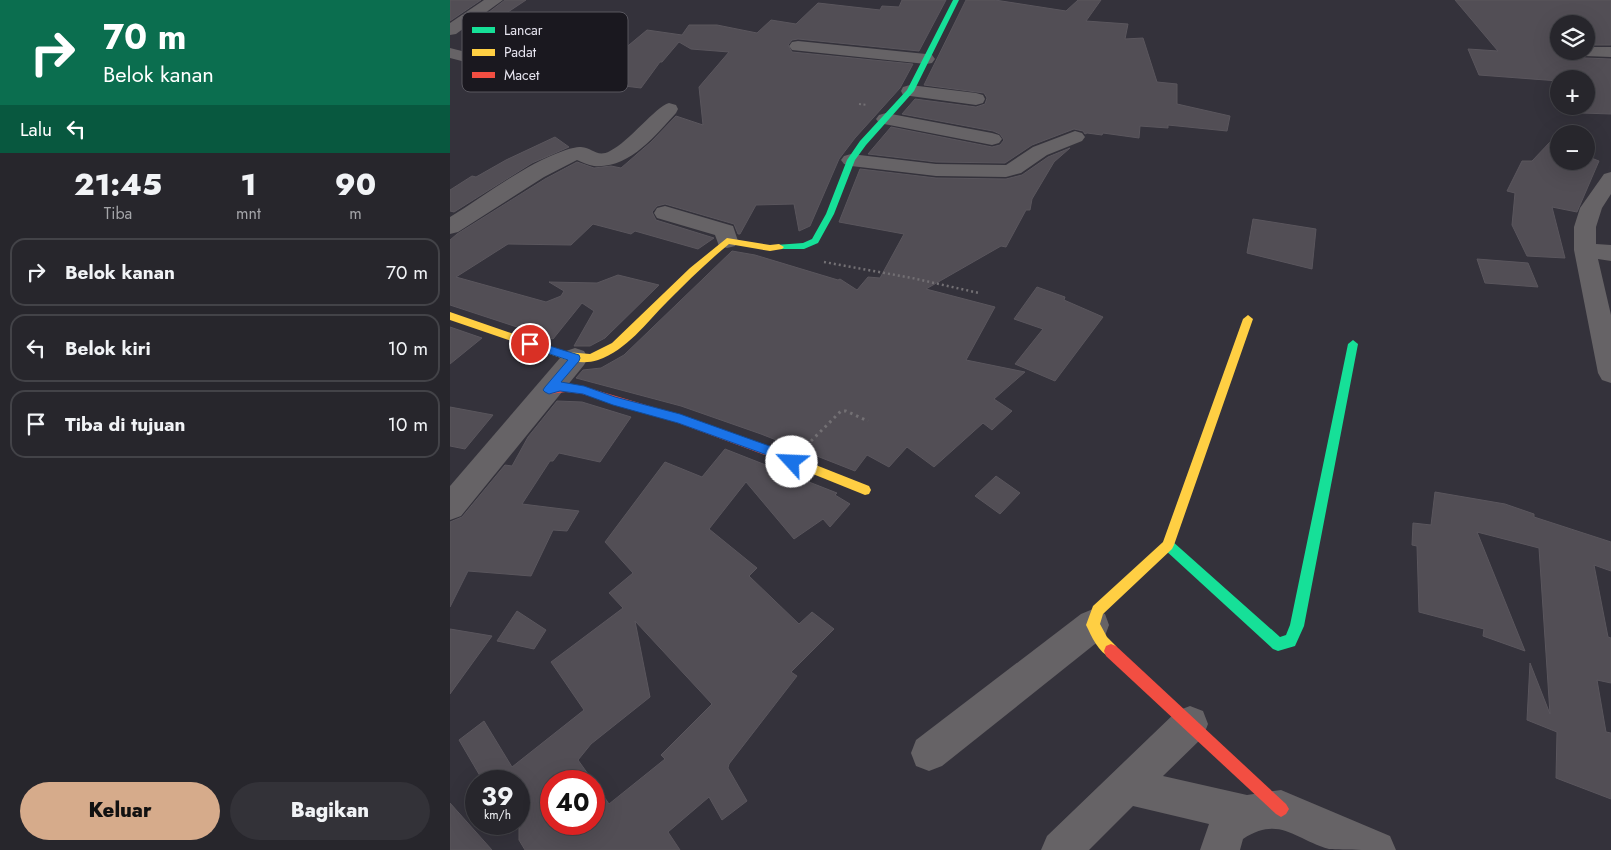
<!DOCTYPE html>
<html lang="id">
<meta charset="utf-8">
<style>
:root{--surface:#27262c;--page:#333238;--text:#f1f3f6;--muted:#a4a5a9;--line:#434348;--accent:#d6ab8b}
body{margin:0;font-family:Jost,sans-serif;background:var(--page);color:var(--text);height:100vh;display:flex;flex-direction:column;font-size:19px;white-space:nowrap}
*{box-sizing:border-box;margin:0}
p{font-size:16px;color:var(--muted)}
.icon{flex:none;width:28px;height:28px;fill:none;stroke:currentColor;stroke-width:2;stroke-linecap:round;stroke-linejoin:round}
.map{position:relative;flex:1;overflow:hidden}
.sheet{display:flex;flex-direction:column;background:var(--surface);width:450px}
.sheet>*{flex:none}
.banner{background:#0b6e4f;color:#fff;overflow:hidden}
.controls{position:absolute;left:1100px;top:15px;display:grid;gap:10px}
.controls a{display:grid;place-items:center;width:45px;height:45px;border-radius:50%;background:var(--surface);box-shadow:0 5px 20px #0002,0 0 0 1px var(--line);font-size:25px}
.speed{position:absolute;left:15px;top:770px;display:flex;gap:10px;font-size:25px;font-weight:700;text-align:center}
.speed>*{display:grid;place-content:center;width:65px;height:65px;border-radius:50%;background:var(--surface);box-shadow:0 5px 20px #0002,0 0 0 1px var(--line);line-height:1}
.speed small{font-size:12px;font-weight:400}
.speed .limit{border:8px solid #d22;background:#fff;color:#111}
.pin{position:absolute;display:grid;place-items:center;width:42px;height:42px;color:#fff;margin:-21px;border:2px solid #fff;border-radius:50%;box-shadow:0 1px 5px #0007}
.me{position:absolute;width:55px;margin:-28px;rotate:295deg;stroke-linejoin:round;filter:drop-shadow(0 0 4px #0008)}
.turn{display:flex;align-items:center;gap:18px;height:105px;padding:0 20px;font-size:22px}
.turn .icon{width:65px;height:65px;stroke-width:2.5}
.turn b{display:block;font-size:35px;line-height:42px}
.then{display:flex;align-items:center;height:48px;padding:0 20px;background:#0003;gap:10px;font-size:19px}
.eta{display:flex;justify-content:space-evenly;align-items:center;height:85px;text-align:center}
.eta b{font-size:30px;font-weight:800;line-height:35px}
.primary-button{display:flex;gap:10px;margin-top:auto;padding:10px 20px}
.primary-button a{flex:1;height:58px;border-radius:30px;background:var(--accent);color:#111;font-size:20px;font-weight:800;line-height:58px;text-align:center}
.primary-button a+a{background:var(--page);color:var(--text)}
ul{padding:0;list-style:none}
li{display:flex;align-items:center;gap:15px;height:68px;margin:0 10px 8px;padding:0 10px;border:2px solid var(--line);border-radius:15px}
li div{flex:1}
li b{display:block;font-size:19px}
li em{font-style:normal}
main{display:flex;flex:1;min-height:0}
.map>svg:first-child{display:block}
.building{fill:#524e55;stroke:#5a565d;fill-rule:evenodd}
.lines{fill:none;stroke-linecap:round;stroke-linejoin:round}
.path-far2{stroke:#737074;stroke-width:2;stroke-dasharray:2 2.5;stroke-linecap:butt}
.path-far1{stroke:#737074;stroke-width:2.5;stroke-dasharray:2 3;stroke-linecap:butt}
.path{stroke:#737074;stroke-width:3;stroke-dasharray:2.5 4;stroke-linecap:butt}
.street{fill:#666366;fill-rule:evenodd}
.fast{fill:#16e098;fill-rule:evenodd}
.slow{fill:#ffcf43;fill-rule:evenodd}
.jam{fill:#f24e42;fill-rule:evenodd}
.route{fill:#1a73e8;stroke:#114b97}
.key{fill:#1a181f;stroke:#58565e;stroke-width:1}
.key-label{font-size:14px;fill:#e7e5f0}
</style>
<main>
<section class="sheet">
<div class="banner">
<div class="turn"><svg class="icon" aria-label="right" viewBox="0 0 24 24"><path d="M7 20v-9h11M14 6l5 5-5 5"/></svg><div><b>70 m</b>Belok kanan</div></div>
<div class="then">Lalu<svg class="icon" aria-label="left" viewBox="0 0 24 24"><path d="M17 20v-9H6M10 6l-5 5 5 5"/></svg></div>
</div>
<div class="eta">
<div><b>21:45</b><p>Tiba</p></div>
<div><b>1</b><p>mnt</p></div>
<div><b>90</b><p>m</p></div>
</div>
<ul>
<li><svg class="icon" aria-label="right" viewBox="0 0 24 24"><path d="M7 20v-9h11M14 6l5 5-5 5"/></svg><div><b>Belok kanan</b></div><em>70 m</em></li>
<li><svg class="icon" aria-label="left" viewBox="0 0 24 24"><path d="M17 20v-9H6M10 6l-5 5 5 5"/></svg><div><b>Belok kiri</b></div><em>10 m</em></li>
<li><svg class="icon" aria-label="arrive" viewBox="0 0 24 24"><path d="M6 21V4h12l-3 4 3 4H6"/></svg><div><b>Tiba di tujuan</b></div><em>10 m</em></li>
</ul>
<div class="primary-button"><a>Keluar</a><a>Bagikan</a></div>
</section>
<div class="map">
<svg width="1161" height="850" viewBox="0 0 1161 850">
<rect width="100%" height="100%" fill="#34323b"/>
<!-- building -->
<g class="building">
<path d="M0,0H31L0,21Z"/>
<path d="M55,0H76L31,30L18,28Z"/>
<path d="M452,0H496L469,51L348,39L342,40L338,45L342,52L463,64L450,88L405,138L389,159L360,226L349,231L344,204L306,205L290,234H288L284,224L215,204L207,206L202,212L206,220L264,238L248,249L185,231L181,234L143,224L121,245L58,244L6,277L96,302L111,296L114,291L99,282L147,283L168,275L209,285L155,338L140,346H124L144,311L132,303L103,339L87,334L75,327L73,329L0,305V240L7,234L95,179L127,162L144,168L161,166L171,168L201,142L226,116L253,125L249,87L279,52L241,49L229,42L212,62H210L191,88L141,82L153,71L149,70L197,30L232,35L239,25H267L307,33L321,20L346,24L368,3L430,10L432,6L449,7Z"/>
<path d="M516,0H545L616,11L628,0H651L636,21L678,24L675,39L693,38L707,82L727,84V104L780,116L777,131L718,125V128L690,126L689,138L653,133L652,135L637,133L635,134L633,131L624,129L582,145L555,163L486,162L418,154L441,127L542,147L550,145L554,140L550,134L543,131L452,114L465,99L526,107L535,104L537,98L534,93L474,85Z"/>
<path d="M1005,0H1161V45H1141L1136,48V24H1109V51H1130L1135,58L1161,59V114L1132,113L1128,106H1136V79H1109V81L1029,75L1018,49L1048,51Z"/>
<path d="M105,137L119,147L82,163L4,212L0,211V190L22,176L26,177L56,160Z"/>
<path d="M1101,141L1109,144V161H1136V156L1149,161L1127,212L1102,207L1115,258L1077,256L1062,225L1065,193L1057,191L1072,161H1082Z"/>
<path d="M620,148L604,162L582,199L580,210H576L556,247L551,246L476,289L545,307L516,360L575,372L544,399L562,411L542,430L533,423L484,467L457,447L439,467L417,455L405,471L311,434L231,406L126,378L133,370L151,368L174,355L282,251L305,255L388,280L390,279L407,290L418,277L430,278L454,234L389,222L410,169L486,178L556,179L572,175L598,157Z"/>
<path d="M803,219L866,229L862,269L797,253Z"/>
<path d="M1027,259L1078,263L1088,287L1035,283Z"/>
<path d="M587,287L615,297L614,300L653,317L605,381L565,364L593,329L564,319Z"/>
<path d="M0,327L32,338L0,364Z"/>
<path d="M107,401L132,402L181,417L150,462L109,453L103,461H100L72,504L129,511L117,531L103,530L81,576L18,571L0,607V522L12,517L55,465L62,466L78,437Z"/>
<path d="M0,407L43,415L15,449L0,446Z"/>
<path d="M275,449L387,493L385,495L400,504L380,527L373,519L344,539L296,482L259,529L307,568L299,576L349,624L362,612L384,629L341,672L347,676L279,764L278,768L297,801L272,820L259,797L218,832L230,850H75L69,840V781H33L9,740L34,721L62,767L134,710L101,662L173,608L159,593L183,573L155,542L215,462L252,477ZM185,621L262,704L211,755L215,759L159,804L144,782V824H101V781H143L128,760L141,744L200,697Z"/>
<path d="M546,476L570,493L550,514L525,496Z"/>
<path d="M985,492L1055,504L1084,514V517L1161,542V571L1144,565L1158,637L1161,638V683L1147,680L1156,732L1161,733V799L1106,778L1107,732L1077,720L1080,663L1100,714L1089,548L1027,532L1075,651L1033,636L1034,629L969,612L967,546L962,545L963,523L981,525Z"/>
<path d="M67,611L96,630L84,649L47,641Z"/>
<path d="M0,629L42,636L0,694Z"/>
<path d="M0,803L42,850H0Z"/>
</g>
<g class="lines">
<!-- path-far2 -->
<path class="path-far2" d="M409,104L417,105"/>
<!-- path-far1 -->
<path class="path-far1" d="M374,262L462,278L529,293"/>
<!-- path -->
<path class="path" d="M361,441L391,411H396L418,421"/>
<!-- street -->
<g class="street">
<path d="M34,0H53L6,34L0,35V23Z"/>
<path d="M348,41L476,54L482,55L485,59L482,63L476,64L342,50L339,46L342,42Z"/>
<path d="M1141,47H1161V57L1135,56L1132,52Z"/>
<path d="M0,48L130,81L133,85L130,89L124,90L0,58Z"/>
<path d="M460,85L526,93L533,95L535,99L533,103L526,105L453,95L451,91L453,87Z"/>
<path d="M219,103L226,105L228,109L226,113C205,136 179,169 144,166C138,165 132,162 127,160L94,177L8,232L0,234V217C36,195 72,166 113,151C118,149 126,147 131,147C143,148 147,158 160,151C180,141 205,107 219,103Z"/>
<path d="M436,113L542,133L549,135L552,139L549,143L542,145L429,123L426,119L429,115Z"/>
<path d="M625,131L632,133L635,137L632,141L597,155L571,173L556,177L486,176L401,166L394,164L391,160L394,156L401,154L486,164L556,165L583,147Z"/>
<path d="M1161,172V194L1152,208L1146,227V244L1161,245V261L1148,259L1161,315V383L1152,380L1148,373L1124,250V227L1130,208L1154,174Z"/>
<path d="M215,206L283,226L288,241L285,246L277,248L269,246L265,235L207,218L204,213L207,208Z"/>
<path d="M125,348L134,351L138,358L134,365L11,516L0,520V486L116,351Z"/>
<path d="M643,609L655,614L659,625L655,636L492,766L479,771L466,766L461,753L466,740L631,614Z"/>
<path d="M740,706L753,711L758,724L753,737L713,776L797,795L831,790L940,836L946,850C930,850 892,850 879,849C845,840 830,815 793,839L790,850H750L759,824L683,806L639,850H591L597,836L727,711Z"/>
</g>
<!-- fast -->
<g class="fast">
<path d="M503,0H509L464,91L416,145L405,160L384,214L368,243L354,249H326V245L353,243L362,239L376,214L397,160L410,141L457,90Z"/>
<path d="M903,340L908,344L854,626L845,646L828,651L823,649L714,549L712,545L714,541L718,539L722,541L830,637L836,635L840,625L898,344Z"/>
</g>
<!-- slow -->
<g class="slow">
<path d="M277,238L320,245L329,244L334,247L332,249L320,251L279,244C257,262 237,282 217,302C196,323 177,350 148,360C136,364 125,362 114,359L0,320V312L116,352L140,354L162,343L240,268Z"/>
<path d="M798,315L803,319L724,545L722,549L653,614L650,624L657,637L666,646L668,651L666,656L661,658C648,652 642,637 636,625L643,606L713,542L793,319Z"/>
<path d="M315,445L419,486L421,490L419,494L415,495L311,453L309,450L311,447Z"/>
</g>
<!-- jam -->
<g class="jam">
<path d="M116,384L132,386L230,415L319,447L321,450L319,453L315,455L228,423L132,394L116,392L99,394L94,390L99,386Z"/>
<path d="M661,644L666,646L836,804L839,809L836,814L831,817L826,814L656,656L654,651L656,646Z"/>
</g>
</g>
<!-- route -->
<path class="route" d="M80,340L129,355L130,358L129,361L111,382L134,386L165,397L230,414L325,448L346,458L348,462L346,465L342,467L317,455L228,423L163,405L133,394L110,391L99,394L95,392L93,390L95,387L118,360L76,346L75,344L76,341Z"/>
<!-- legend -->
<rect x="12" y="12" width="166" height="80" rx="8" class="key"/>
<rect x="22" y="27" width="23" height="6" fill="#16e098"/>
<rect x="22" y="49" width="23" height="7" fill="#ffcf43"/>
<rect x="22" y="72" width="23" height="6" fill="#f24e42"/>
<g class="key-label">
<text x="54" y="35">Lancar</text>
<text x="54" y="57">Padat</text>
<text x="54" y="80">Macet</text>
</g>
</svg>
<div class="controls">
<a><svg class="icon" aria-label="layers" viewBox="0 0 24 24"><path d="M12 4l9 5-9 5-9-5zM3 14l9 5 9-5"/></svg></a>
<a>+</a>
<a>−</a>
</div>
<div class="speed"><div>39<small>km/h</small></div><div class="limit">40</div></div>
<div class="pin" style="left:80px;top:344px;background:#d93025"><svg class="icon" aria-label="arrive" viewBox="0 0 24 24"><path d="M6 21V4h12l-3 4 3 4H6"/></svg></div>
<svg class="me" style="left:342px;top:462px" viewBox="-20 -20 40 40"><circle r="19" fill="#fff"/><path d="M0-13L10 11 0 6-10 11z" fill="#1a73e8"/></svg>
</div>
</main>
